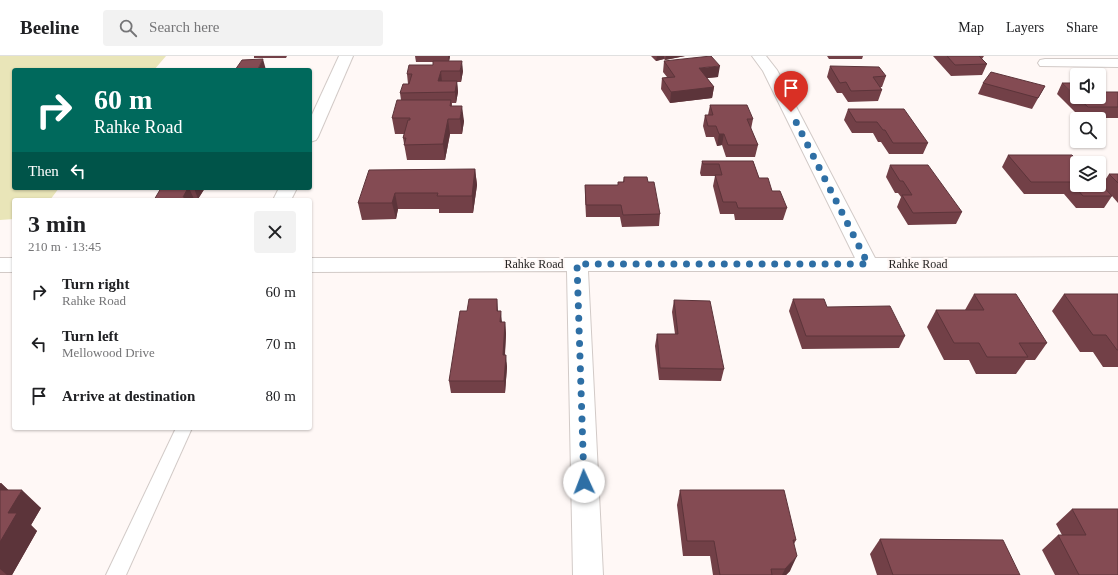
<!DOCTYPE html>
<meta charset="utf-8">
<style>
:root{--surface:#fff;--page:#f2f2f2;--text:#202124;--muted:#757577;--line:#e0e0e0}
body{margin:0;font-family:"Times New Roman",serif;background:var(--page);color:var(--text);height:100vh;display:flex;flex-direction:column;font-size:15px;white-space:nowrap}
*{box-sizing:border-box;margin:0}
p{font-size:13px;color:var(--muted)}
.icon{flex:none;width:22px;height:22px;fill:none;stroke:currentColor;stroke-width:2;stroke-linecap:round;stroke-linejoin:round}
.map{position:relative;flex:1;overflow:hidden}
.sheet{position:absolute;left:12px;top:142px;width:300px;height:232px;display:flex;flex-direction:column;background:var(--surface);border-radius:4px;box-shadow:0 1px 3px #0004}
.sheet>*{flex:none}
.top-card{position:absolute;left:12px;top:12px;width:300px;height:122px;border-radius:4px;box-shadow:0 1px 3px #0004;background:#00695c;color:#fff;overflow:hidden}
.tools{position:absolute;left:1070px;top:12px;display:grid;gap:8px}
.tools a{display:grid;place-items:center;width:36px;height:36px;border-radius:4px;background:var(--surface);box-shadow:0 1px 3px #0004;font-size:20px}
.pin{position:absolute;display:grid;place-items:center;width:34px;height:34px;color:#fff;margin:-41px -17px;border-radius:50% 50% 50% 0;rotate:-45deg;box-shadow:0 0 4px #0007}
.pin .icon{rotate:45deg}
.me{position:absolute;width:44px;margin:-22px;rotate:358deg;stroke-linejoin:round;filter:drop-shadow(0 0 3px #0008)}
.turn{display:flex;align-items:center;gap:14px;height:84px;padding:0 16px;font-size:18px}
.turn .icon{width:52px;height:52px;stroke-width:2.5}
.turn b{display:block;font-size:28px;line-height:34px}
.then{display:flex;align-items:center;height:38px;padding:0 16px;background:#0003;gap:8px;font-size:15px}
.round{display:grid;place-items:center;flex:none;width:42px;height:42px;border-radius:4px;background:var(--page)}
.overview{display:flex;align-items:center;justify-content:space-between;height:68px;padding:0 16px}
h1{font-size:24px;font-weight:700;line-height:30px}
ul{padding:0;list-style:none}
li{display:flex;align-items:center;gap:12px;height:52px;padding:0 16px}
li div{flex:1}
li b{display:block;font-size:15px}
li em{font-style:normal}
header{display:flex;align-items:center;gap:24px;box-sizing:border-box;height:56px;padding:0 20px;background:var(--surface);border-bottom:1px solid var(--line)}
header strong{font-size:19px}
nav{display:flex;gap:22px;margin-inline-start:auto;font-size:14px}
.search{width:280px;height:36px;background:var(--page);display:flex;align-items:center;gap:10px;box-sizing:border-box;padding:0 14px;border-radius:4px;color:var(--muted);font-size:15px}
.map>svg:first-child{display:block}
.green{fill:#e9e5b8}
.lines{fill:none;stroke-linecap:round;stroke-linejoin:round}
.lane-casing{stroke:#d2cac7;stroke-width:2}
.street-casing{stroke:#d2cac7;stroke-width:2}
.lane{fill:#fff;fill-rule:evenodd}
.street{fill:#fff;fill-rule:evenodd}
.wall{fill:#724047}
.shaded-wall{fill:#5c343a}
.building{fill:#844b53;stroke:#5c343a}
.route{stroke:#2e6fa5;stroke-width:7;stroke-dasharray:0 12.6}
.labels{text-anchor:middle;stroke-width:4;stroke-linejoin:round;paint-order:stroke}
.street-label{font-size:12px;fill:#221f1e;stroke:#fff8f6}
</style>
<header>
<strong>Beeline</strong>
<div class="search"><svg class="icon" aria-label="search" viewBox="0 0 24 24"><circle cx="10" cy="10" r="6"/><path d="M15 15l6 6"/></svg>Search here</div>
<nav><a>Map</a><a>Layers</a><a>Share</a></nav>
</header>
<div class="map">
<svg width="1118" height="519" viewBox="0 0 1118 519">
<rect width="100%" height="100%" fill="#fff8f6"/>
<!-- green -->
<path class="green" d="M0,0H166L154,14H14V132H59L50,144H14V163L0,164Z"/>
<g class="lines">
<defs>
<path id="lane" d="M176,372H192L126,519H106Z"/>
<g id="street">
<path d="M339,0H353L318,81L316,84L310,86V63Z"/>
<path d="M752,0H766L777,14L875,202L1118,201V215H588L603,519H573L567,215L310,216V202H855L763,15Z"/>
<path d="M1045,3H1118V11L1040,10L1038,7L1040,4Z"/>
<path d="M279,132H297L291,144H273Z"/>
<rect x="0" y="202" width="14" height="14"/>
</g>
</defs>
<!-- lane casing -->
<use href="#lane" class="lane-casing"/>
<!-- street casing -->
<use href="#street" class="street-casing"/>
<!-- lane -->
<use href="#lane" class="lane"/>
<!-- street -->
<use href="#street" class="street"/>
</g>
<!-- wall -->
<g class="wall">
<path d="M254,0H287L286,2H254Z"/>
<path d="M415,0H450L449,5L463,15L461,26H457L458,36L456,47H452V50L464,65L462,78H450L445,104H407L403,82L404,78H395L392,62L401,44L400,37L408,28L407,18L433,9V6H416Z"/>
<path d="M651,0H685L665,4L664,3L656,5Z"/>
<path d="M827,0H863L862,3H829Z"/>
<path d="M933,0H984L982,3L987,8L982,19L951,20Z"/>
<path d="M664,5L718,21L707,22L714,31L712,42L670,47L661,33L662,22L667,21L663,16Z"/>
<path d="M830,10L886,20L882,31H880L882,34L878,45L848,46L842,37H837L827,21Z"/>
<path d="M983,27L1045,30L1032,53L978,38Z"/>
<path d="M1062,27L1077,41L1118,36V62H1081L1057,38Z"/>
<path d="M710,49L753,63L751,73L758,89L755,101H726L722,89L717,90L714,81H706L703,70L705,59H708Z"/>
<path d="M848,53L928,87L923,98H889L881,86H878L873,77H852L844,64Z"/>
<path d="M1008,99L1102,129L1109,118H1118V147L1112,140L1104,152H1076L1064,138H1024L1002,111Z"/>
<path d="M702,105H753L759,122L772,135L787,152L783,164H735L734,158H720L713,130L715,120H701L700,117Z"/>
<path d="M890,109L962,156L956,168L908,169L897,151L901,141L898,137H895L886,121Z"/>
<path d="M475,113L477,129L473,157H439V153H398L396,163L362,164L358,147Z"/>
<path d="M624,121L648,126L660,158L659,170L622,171L620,161H586L585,141V129H618V126H623Z"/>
<path d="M161,132H205L198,143H194Z"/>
<path d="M974,238L1047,287L1035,304H1026L1016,318H976L969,304H944L927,271L936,254H965Z"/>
<path d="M1064,238H1118V311H1103L1093,296H1080L1052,255Z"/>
<path d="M793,243L827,251L905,280L899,292L802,293L789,255Z"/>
<path d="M674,244L724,313L721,325L659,324L655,290L657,278H675L672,256Z"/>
<path d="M467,255H498L502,266H505L506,278L505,299L507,311L505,337H451L449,325Z"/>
<path d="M0,427H1L8,434L41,452L31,469L37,475L12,519H0Z"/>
<path d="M680,434L796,484L794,488L790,515L786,519H713L710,500H683L677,449Z"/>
<path d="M1072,453L1118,519H1055L1042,494L1058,479H1062L1056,468Z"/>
<path d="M880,483L1020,519H877L870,498Z"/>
</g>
<!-- shaded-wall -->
<g class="shaded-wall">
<path d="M448,0H450L449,6Z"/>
<path d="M657,0H664V3L656,5Z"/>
<path d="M666,0H685L665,4Z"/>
<path d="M263,3L266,14L258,13Z"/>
<path d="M462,5L463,15L461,26L460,15Z"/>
<path d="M720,10L718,21L698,23L699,12Z"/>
<path d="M441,15L442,26L438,25Z"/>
<path d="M457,25L458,36L456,47L455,36Z"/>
<path d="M714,31L712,42L670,47L671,36Z"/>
<path d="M462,50L464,65L462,78L460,63Z"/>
<path d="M448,63L450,78L445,104L443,88Z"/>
<path d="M719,78H724L722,89L717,90Z"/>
<path d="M475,113L477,129L473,157L472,140Z"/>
<path d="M188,132H189L194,143L193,144H183V141Z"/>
<path d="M194,132H205L198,143Z"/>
<path d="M395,137L398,153L396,163L392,147Z"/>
<path d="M497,243L498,255H497Z"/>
<path d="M501,255L502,268L500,266Z"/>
<path d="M505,266L506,278L504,311L503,299Z"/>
<path d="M506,299L507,311L505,337L504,325Z"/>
<path d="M1,427L17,442L22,434L41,452L31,469L37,475L12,519H7L0,513V486L8,457L0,436V429Z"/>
<path d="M797,500L790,515L786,519H782L785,513Z"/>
</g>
<!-- building -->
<g class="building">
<path d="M711,0L720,10L699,12L714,31L671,36L662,22L675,21L664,5Z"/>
<path d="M947,0H979L987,8L955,9Z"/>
<path d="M263,3L258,13H267V14H235L242,4Z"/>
<path d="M433,5H462L460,15H441L438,25H457L455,36L400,37L403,28H409L412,18H407L409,9H433Z"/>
<path d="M830,10L879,11L886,20L873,21L882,34L851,35L846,26L840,27Z"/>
<path d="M991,16L1045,30L1038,42L983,27Z"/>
<path d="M1062,27H1077V41Z"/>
<path d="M1099,36H1118V51H1088L1077,41H1099Z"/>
<path d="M397,44H451L450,50H462L460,63H448L443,88L404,89L406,82H403L408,64H410V62H392Z"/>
<path d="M710,49H747L753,63H747L758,89H728L724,78H719L716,70H708L705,59H713Z"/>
<path d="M848,53H904L928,87H893L885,74H883L877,66H856Z"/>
<path d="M1008,99H1072L1080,107H1077V129H1099V126L1112,140H1083L1071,126H1031Z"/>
<path d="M702,105H753L759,122H768L772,135H780L787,152H738L736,146H723L715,119H722L719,108H703Z"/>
<path d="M890,109H928L962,156L913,157L902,139H912L903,125H900Z"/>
<path d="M475,113L472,140H437L438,137H395L392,147H358L369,114Z"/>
<path d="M1109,118H1118V127Z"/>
<path d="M624,121H647L648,126H654L660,158L623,159L621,149H586L585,129H618V126H624Z"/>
<path d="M161,132H188L183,141H185L183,144H154Z"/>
<path d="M974,238H1016L1047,287H1019L1028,301H987L979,287H954L936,254H984Z"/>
<path d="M1064,238H1118V294H1117L1106,279H1093Z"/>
<path d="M469,243H497V255H501L500,266H505L503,299H506L504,325H449L460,255H467Z"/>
<path d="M793,243H824L827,251L890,250L905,280H806Z"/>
<path d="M674,244L710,245L724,313L660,312L657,278H678Z"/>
<path d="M0,434H22L8,457H17L0,486Z"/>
<path d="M680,434H784L796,484H793L797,500L785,513H771L772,519H720L714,485H687Z"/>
<path d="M1072,453H1118V519H1079L1058,479H1086Z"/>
<path d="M880,483L1003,484L1020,519H893Z"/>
</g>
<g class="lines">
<!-- route -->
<path class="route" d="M584,426L577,208H868L791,56"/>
</g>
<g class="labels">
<!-- street labels -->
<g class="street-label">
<text x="534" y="212">Rahke Road</text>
<text x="918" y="212">Rahke Road</text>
</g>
</g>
</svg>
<div class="tools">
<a><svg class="icon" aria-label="sound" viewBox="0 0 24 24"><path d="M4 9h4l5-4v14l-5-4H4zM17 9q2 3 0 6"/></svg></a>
<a><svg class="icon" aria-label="search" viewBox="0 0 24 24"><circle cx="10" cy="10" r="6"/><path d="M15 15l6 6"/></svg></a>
<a><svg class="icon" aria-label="layers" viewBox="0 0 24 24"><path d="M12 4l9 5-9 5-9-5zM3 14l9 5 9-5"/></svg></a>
</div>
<div class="pin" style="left:791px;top:56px;background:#d93025"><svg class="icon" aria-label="arrive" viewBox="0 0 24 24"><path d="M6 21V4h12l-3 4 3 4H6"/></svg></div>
<svg class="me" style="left:584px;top:426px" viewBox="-20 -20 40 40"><circle r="19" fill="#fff"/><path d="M0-13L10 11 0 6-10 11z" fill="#2e6fa5"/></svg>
<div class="top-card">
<div class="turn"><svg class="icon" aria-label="right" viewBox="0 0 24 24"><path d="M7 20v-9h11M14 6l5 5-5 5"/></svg><div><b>60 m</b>Rahke Road</div></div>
<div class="then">Then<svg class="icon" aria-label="left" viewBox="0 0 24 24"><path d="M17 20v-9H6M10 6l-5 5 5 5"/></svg></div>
</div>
<section class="sheet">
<div class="overview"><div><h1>3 min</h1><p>210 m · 13:45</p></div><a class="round"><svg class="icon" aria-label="close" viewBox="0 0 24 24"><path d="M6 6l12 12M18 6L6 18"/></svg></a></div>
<ul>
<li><svg class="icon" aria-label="right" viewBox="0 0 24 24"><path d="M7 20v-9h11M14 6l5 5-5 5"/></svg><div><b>Turn right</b><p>Rahke Road</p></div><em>60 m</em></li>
<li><svg class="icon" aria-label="left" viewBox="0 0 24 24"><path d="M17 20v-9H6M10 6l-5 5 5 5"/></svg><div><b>Turn left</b><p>Mellowood Drive</p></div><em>70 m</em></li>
<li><svg class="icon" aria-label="arrive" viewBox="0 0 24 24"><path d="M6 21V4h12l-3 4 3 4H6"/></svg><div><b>Arrive at destination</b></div><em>80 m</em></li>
</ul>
</section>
</div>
